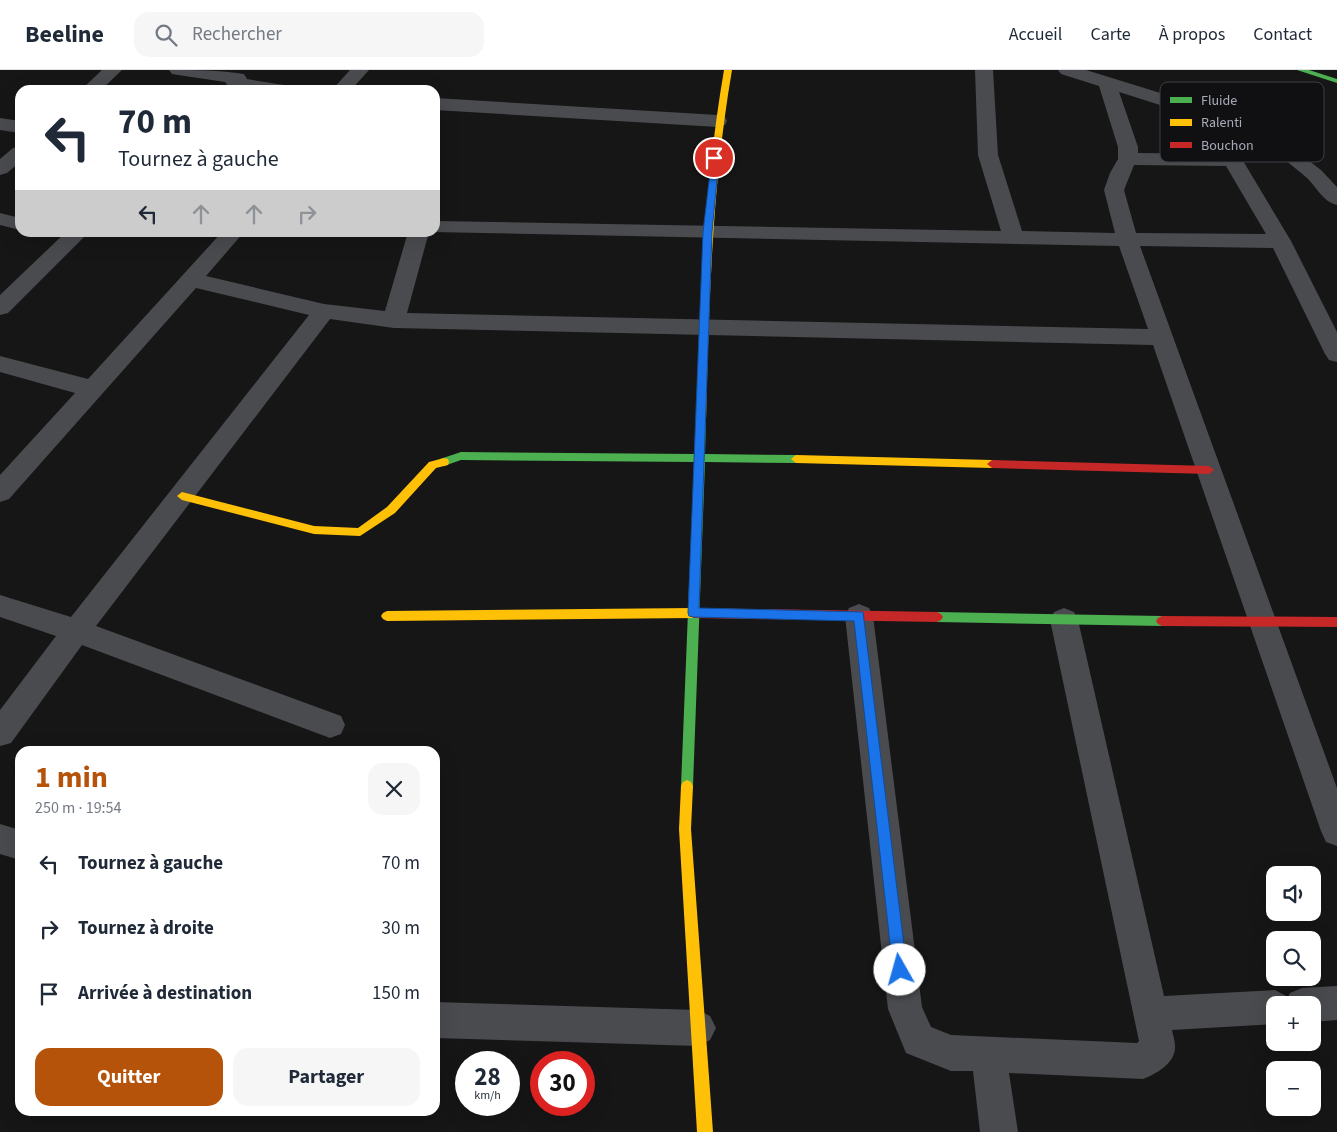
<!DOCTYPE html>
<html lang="fr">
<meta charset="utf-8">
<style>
:root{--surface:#fff;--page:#f6f6f7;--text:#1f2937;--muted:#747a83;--line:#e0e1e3;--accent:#b45309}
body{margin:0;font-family:"Source Sans 3",sans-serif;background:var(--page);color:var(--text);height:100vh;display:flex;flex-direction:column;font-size:19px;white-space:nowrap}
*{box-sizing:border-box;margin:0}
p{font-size:16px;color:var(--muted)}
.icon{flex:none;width:28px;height:28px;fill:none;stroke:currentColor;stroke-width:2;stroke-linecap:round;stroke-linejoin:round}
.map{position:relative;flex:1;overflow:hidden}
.sheet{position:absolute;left:15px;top:676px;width:425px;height:370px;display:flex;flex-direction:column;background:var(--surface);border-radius:15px;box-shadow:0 5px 20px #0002}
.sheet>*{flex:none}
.guide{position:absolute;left:15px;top:15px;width:425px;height:152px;border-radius:15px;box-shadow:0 5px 20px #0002;background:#fff;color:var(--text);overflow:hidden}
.buttons{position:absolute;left:1266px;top:796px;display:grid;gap:10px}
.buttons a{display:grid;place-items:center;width:55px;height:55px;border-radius:10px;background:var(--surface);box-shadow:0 5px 20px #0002;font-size:25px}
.speed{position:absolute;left:455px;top:981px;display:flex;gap:10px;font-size:25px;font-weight:700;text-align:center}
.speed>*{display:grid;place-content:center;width:65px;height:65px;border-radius:50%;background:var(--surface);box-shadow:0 5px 20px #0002;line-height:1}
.speed small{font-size:12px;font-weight:400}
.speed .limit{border:8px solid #d22;background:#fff;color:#111}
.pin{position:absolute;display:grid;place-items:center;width:42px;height:42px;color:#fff;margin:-21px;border:2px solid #fff;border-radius:50%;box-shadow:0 1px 5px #0007}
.me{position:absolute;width:55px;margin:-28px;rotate:353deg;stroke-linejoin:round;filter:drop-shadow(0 0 4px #0008)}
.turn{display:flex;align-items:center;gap:18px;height:105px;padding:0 20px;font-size:22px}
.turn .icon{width:65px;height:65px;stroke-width:2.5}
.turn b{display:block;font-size:35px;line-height:42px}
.lanes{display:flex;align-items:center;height:48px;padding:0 20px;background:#0003;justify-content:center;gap:25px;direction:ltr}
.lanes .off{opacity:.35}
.round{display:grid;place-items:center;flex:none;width:52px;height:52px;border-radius:15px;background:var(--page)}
.head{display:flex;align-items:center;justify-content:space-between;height:85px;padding:0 20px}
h1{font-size:30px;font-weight:700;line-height:38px;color:var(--accent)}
.action{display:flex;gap:10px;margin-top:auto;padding:10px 20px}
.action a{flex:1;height:58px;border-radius:15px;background:var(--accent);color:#fff;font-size:20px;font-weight:700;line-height:58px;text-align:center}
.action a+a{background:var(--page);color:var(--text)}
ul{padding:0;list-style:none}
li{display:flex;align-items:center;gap:15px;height:65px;padding:0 20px}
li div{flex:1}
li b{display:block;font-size:19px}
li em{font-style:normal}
header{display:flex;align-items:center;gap:30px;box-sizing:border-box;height:70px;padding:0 25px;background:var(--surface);border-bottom:1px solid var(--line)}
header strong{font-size:24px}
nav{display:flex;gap:28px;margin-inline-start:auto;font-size:18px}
.search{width:350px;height:45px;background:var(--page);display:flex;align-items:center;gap:12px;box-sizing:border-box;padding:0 18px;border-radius:15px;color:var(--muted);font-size:19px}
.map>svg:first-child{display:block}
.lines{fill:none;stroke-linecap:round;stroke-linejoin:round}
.street{fill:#4a4b4f;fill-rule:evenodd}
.fast{fill:#4caf50;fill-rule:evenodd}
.slow{fill:#ffc107;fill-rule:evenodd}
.jam{fill:#c62828;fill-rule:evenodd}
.route{fill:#1a73e8;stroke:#114b97}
.key{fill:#101012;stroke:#3d3e44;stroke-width:1}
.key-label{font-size:14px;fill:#a6abb8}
</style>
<header>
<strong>Beeline</strong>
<div class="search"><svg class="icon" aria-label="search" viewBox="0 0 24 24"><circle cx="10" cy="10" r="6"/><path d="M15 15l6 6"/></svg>Rechercher</div>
<nav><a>Accueil</a><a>Carte</a><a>À propos</a><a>Contact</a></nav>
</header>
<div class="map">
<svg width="1337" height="1062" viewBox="0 0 1337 1062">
<rect width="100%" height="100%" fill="#161616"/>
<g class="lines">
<!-- street -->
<g class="street">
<path d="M102,0H122L101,20H81Z"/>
<path d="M169,0C194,0 220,0 244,4L247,9L290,16L293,20C271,20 249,21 228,16L225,12L178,5L172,4Z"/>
<path d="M350,0H369L351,20H332Z"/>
<path d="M975,0H993L998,85L1022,161L1115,163L1104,120L1110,103L1118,89V77L1099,16L1061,4L1058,0H1086L1251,51L1283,71L1321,100L1337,117V135C1323,132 1316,116 1306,107C1281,86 1252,64 1221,54L1291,171L1337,262V292L1329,290L1325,284L1273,178L1140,176L1337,718V776L1326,772L1321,761L1153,275L394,258L330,249L96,556L341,646L345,655L341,664L330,668L82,575L11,673L0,676V640L56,566L0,547V525L71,547L309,245L196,218L9,429L0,432V405L75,323L0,302V286L88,309L222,162H244L206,206L324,234L385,241L408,162H429L407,243L1148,259L1119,176L431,162H435V151L1001,161L978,85ZM1119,22L1198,47L1220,84L1138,83V77ZM1134,95L1226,96L1266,164L1136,163L1124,120Z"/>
<path d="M435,28L718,45L725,47L727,51L725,55L718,57L435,40Z"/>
<path d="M0,48L20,51V63L0,60Z"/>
<path d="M20,76V92L7,103L0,105V89L13,78Z"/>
<path d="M0,143L20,148V160L0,155Z"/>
<path d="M66,162H89L8,243L0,245V225Z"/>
<path d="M859,534L869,538L873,546L922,937L931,957L951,965L1137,973L1139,971L1050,550L1054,542L1064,538L1074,542L1078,550L1164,926L1275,920L1288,927L1290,923L1302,918L1337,916V950L1312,952V935H1275V954L1172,960C1173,965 1175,971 1175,976C1176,993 1156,1004 1143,1009L1009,1003L1018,1062H980L973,1001H951L906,983L888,939L845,546L849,538Z"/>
<path d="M0,754L20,760V790L0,784Z"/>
<path d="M435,932L698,940L710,946L716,958L710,970L698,976L435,968Z"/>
</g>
<!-- fast -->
<g class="fast">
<path d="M1297,0H1309L1337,9V13Z"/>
<path d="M701,346L706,350L705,384L796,385L801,389L796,393L705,392L693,716L691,720L687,722L683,720L681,716L694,392L461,390L444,396L439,392L440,389L461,382L695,384L696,350Z"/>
<path d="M937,542L1162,546L1166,548L1168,551L1166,554L1162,556L937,552L933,550L931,547L933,544Z"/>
</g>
<!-- slow -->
<g class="slow">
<path d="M724,0H732C712,116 709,233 706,350L701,354L696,350C700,233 704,116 724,0Z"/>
<path d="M796,385L992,390L997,394L992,398L796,393L791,389Z"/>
<path d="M444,388L448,389L449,392L448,395L436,398L395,443L360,466L314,464L182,430L177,426L182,422L314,456L358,458L387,437L429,392Z"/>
<path d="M694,538L698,540L700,543L698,546L694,548L387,551L383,549L381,546L383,543L387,541Z"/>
<path d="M687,710L691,712L693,716L691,759L713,1062H697L679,759L681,716L683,712Z"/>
</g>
<!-- jam -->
<g class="jam">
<path d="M992,390L1209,396L1214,400L1209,404L992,398L987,394Z"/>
<path d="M694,538L937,542L941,544L943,547L941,550L937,552L694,548L690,546L688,543L690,540Z"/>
<path d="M1162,546L1337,547V557L1162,556L1158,554L1156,551L1158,548Z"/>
</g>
</g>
<!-- route -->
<path class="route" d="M712,86L719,88L712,162L699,538L863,542L907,900L905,905L900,907L895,905L893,900L854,551L693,547L689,546L688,543L703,162Z"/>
<!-- legend -->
<rect x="1160" y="12" width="164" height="80" rx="8" class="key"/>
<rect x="1170" y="27" width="22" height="6" fill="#4caf50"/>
<rect x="1170" y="49" width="22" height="7" fill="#ffc107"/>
<rect x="1170" y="72" width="22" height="6" fill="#c62828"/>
<g class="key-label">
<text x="1201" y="35">Fluide</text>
<text x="1201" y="57">Ralenti</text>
<text x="1201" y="80">Bouchon</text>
</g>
</svg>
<div class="buttons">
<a><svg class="icon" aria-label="sound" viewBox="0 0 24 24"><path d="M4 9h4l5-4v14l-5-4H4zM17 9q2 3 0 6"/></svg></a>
<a><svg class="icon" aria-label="search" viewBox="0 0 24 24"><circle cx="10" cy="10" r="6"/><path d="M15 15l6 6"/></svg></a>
<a>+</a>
<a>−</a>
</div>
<div class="speed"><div>28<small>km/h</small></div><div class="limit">30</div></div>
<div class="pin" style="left:714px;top:88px;background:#d93025"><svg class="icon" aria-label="arrive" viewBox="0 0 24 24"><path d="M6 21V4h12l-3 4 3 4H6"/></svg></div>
<svg class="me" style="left:900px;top:900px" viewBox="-20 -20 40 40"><circle r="19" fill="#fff"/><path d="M0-13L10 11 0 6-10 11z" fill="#1a73e8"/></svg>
<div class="guide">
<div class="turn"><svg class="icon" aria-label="left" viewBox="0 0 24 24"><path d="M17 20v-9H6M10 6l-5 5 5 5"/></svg><div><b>70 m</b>Tournez à gauche</div></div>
<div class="lanes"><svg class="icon" aria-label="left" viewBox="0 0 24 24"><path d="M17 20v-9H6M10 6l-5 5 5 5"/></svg><svg class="icon off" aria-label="ahead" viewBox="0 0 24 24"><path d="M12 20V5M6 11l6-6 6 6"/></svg><svg class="icon off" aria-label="ahead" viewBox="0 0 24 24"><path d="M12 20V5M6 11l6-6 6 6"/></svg><svg class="icon off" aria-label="right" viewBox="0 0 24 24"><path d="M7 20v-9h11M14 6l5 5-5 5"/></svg></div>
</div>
<section class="sheet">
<div class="head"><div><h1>1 min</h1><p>250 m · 19:54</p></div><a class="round"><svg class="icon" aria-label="close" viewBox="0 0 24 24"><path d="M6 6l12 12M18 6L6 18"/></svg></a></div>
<ul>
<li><svg class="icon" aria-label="left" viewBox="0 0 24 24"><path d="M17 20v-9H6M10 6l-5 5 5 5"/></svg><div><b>Tournez à gauche</b></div><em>70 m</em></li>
<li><svg class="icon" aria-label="right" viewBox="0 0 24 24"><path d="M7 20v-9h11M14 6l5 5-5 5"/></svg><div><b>Tournez à droite</b></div><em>30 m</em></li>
<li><svg class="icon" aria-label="arrive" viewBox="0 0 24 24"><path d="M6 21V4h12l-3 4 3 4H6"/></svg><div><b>Arrivée à destination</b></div><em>150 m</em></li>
</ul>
<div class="action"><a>Quitter</a><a>Partager</a></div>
</section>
</div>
